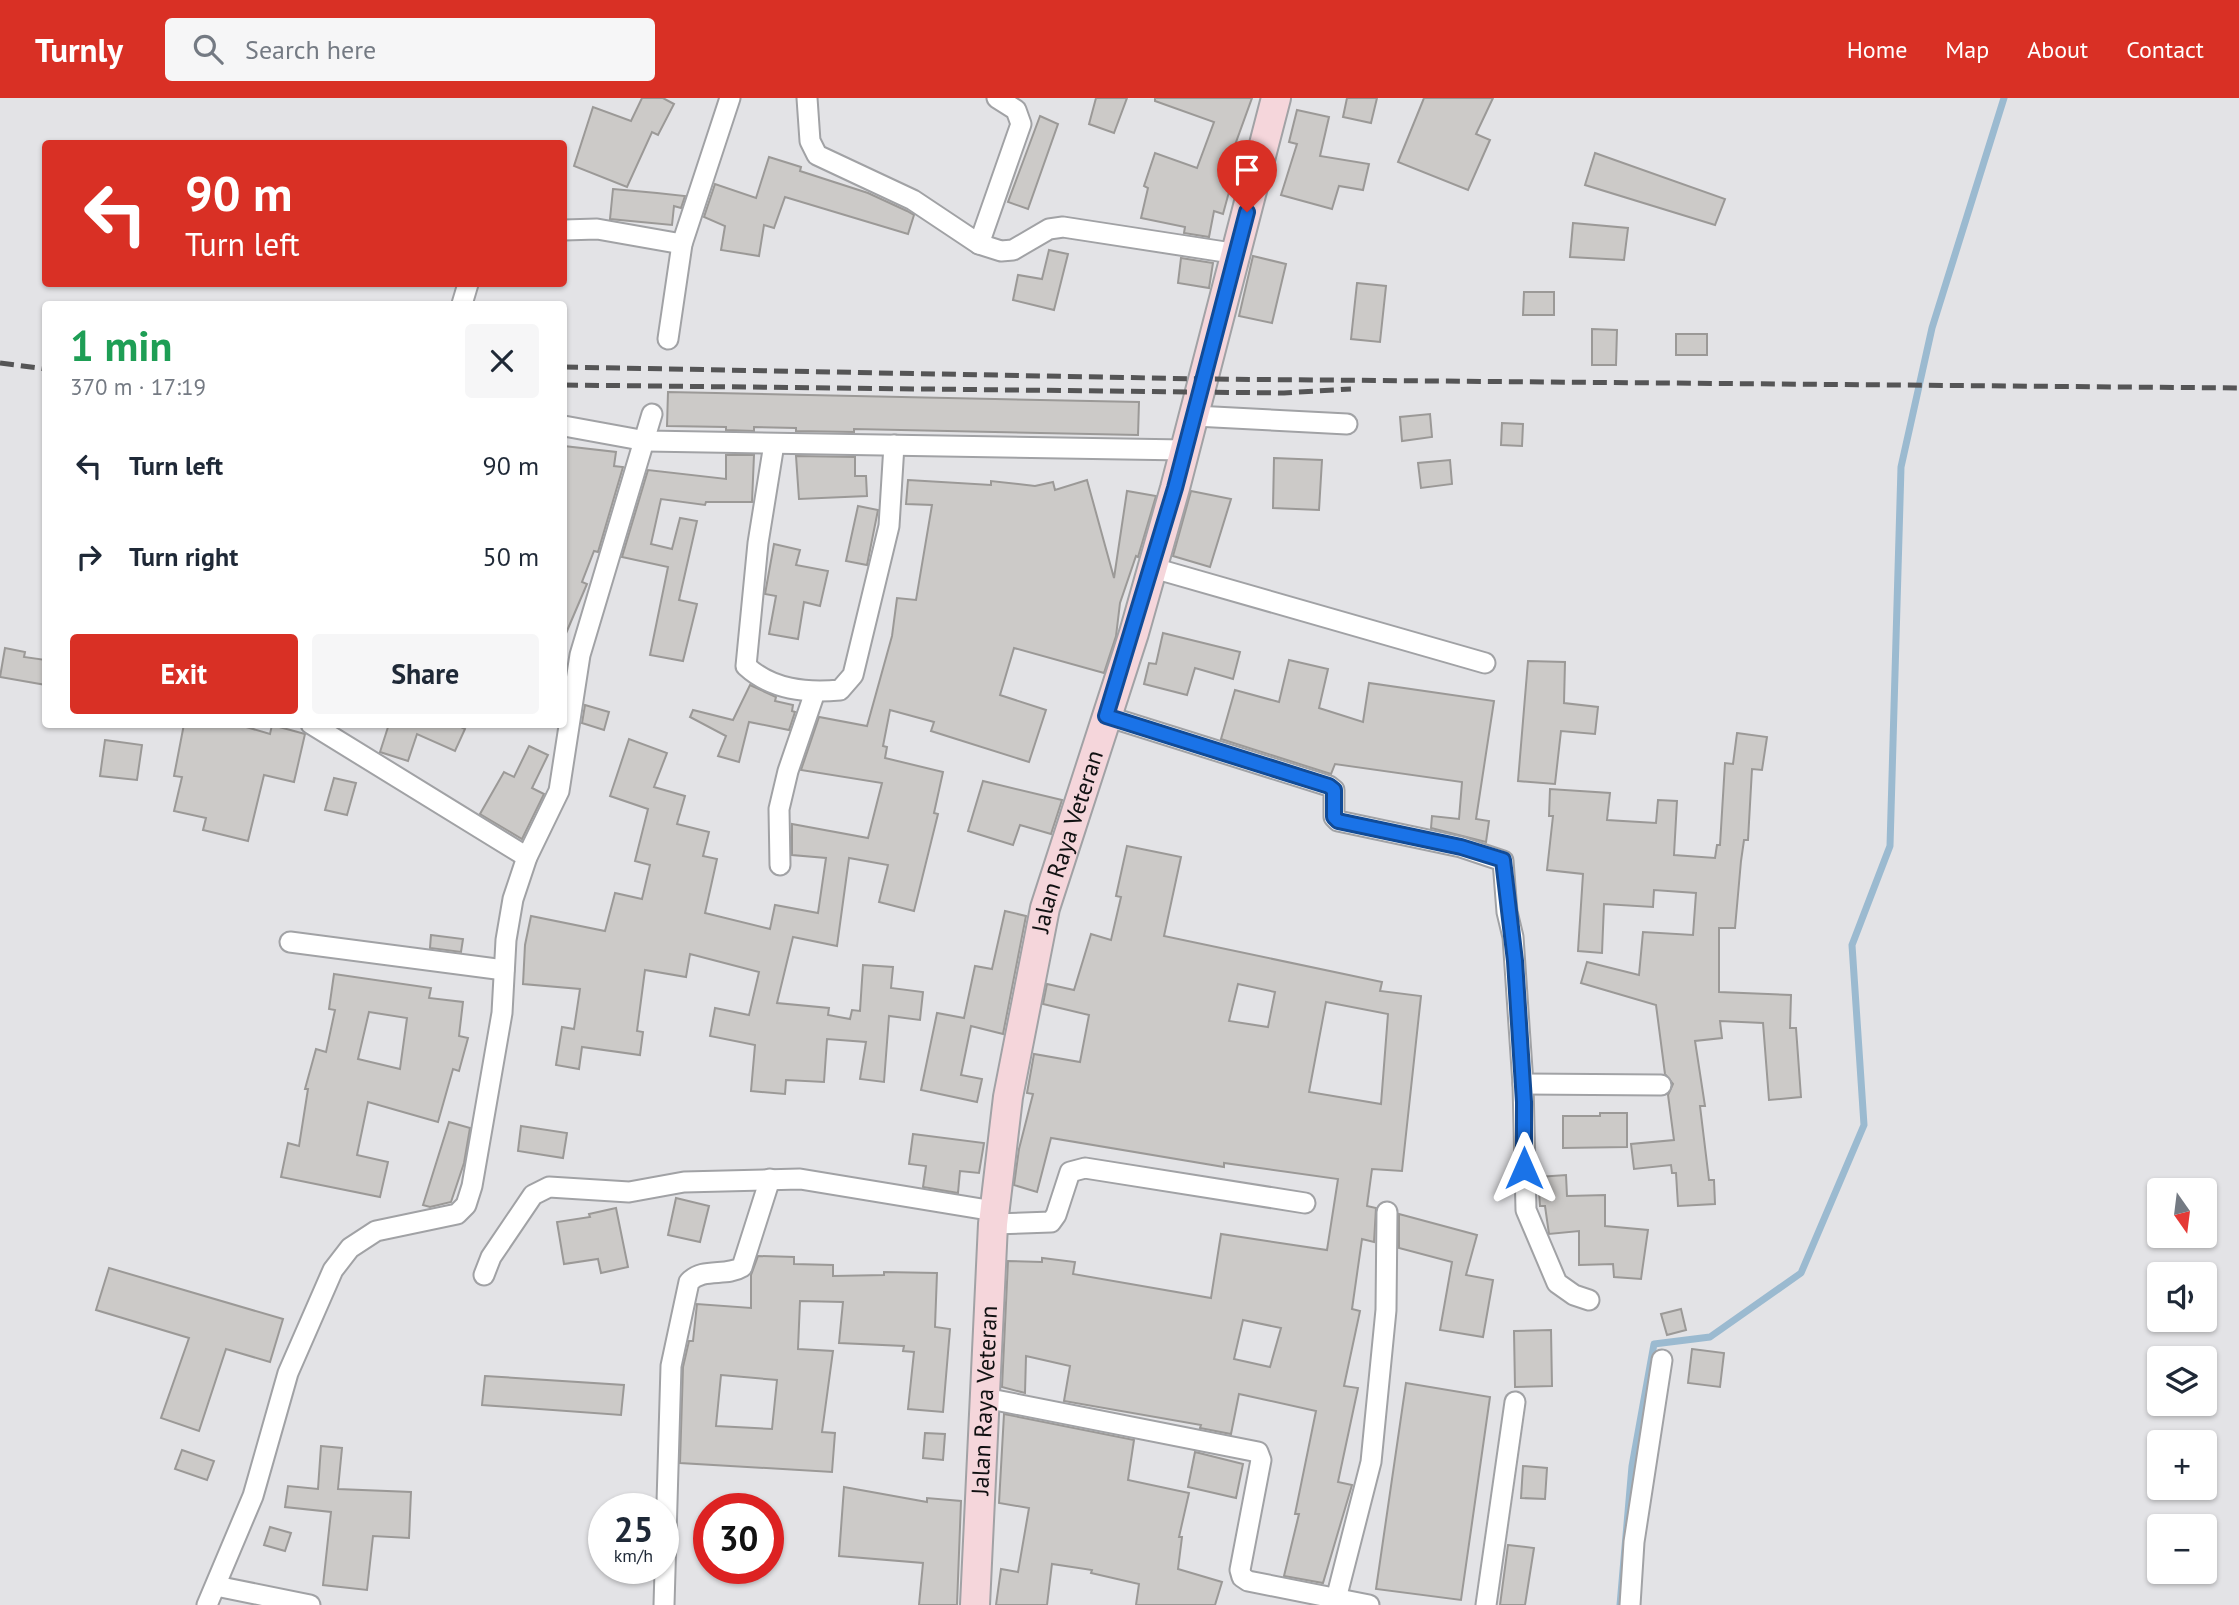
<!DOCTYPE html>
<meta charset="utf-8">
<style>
:root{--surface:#fff;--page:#f6f6f7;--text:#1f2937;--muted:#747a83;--accent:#d93025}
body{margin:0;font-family:"PT Sans",sans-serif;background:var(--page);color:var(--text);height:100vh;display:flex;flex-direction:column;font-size:26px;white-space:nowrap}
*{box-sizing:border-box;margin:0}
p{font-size:23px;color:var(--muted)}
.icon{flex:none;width:38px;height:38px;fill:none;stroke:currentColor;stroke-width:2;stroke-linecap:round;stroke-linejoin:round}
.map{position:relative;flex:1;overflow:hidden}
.details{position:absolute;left:42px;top:203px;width:525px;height:427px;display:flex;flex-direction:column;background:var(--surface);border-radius:7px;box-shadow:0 2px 5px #0004}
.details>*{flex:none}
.banner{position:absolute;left:42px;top:42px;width:525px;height:147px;border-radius:7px;box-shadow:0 2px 5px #0004;background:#d93025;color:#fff;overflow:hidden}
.needle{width:46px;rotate:166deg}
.fabs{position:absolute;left:2147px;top:1080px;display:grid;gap:14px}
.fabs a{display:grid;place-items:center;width:70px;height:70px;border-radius:7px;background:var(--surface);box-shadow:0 2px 5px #0004;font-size:35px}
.speed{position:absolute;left:588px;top:1395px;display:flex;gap:14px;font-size:35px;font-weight:700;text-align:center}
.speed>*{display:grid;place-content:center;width:91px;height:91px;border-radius:50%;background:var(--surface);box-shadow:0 2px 5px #0004;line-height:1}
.speed small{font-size:18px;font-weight:400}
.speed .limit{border:10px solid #d22;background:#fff;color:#111}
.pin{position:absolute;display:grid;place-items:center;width:60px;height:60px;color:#fff;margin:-72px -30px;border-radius:50% 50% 50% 0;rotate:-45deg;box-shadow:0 0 7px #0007}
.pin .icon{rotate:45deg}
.me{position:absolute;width:77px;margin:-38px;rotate:0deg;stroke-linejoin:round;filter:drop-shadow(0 0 5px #0008)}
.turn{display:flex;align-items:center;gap:24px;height:147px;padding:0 28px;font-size:32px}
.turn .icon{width:91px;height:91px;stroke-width:2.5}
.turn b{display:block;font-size:49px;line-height:60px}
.round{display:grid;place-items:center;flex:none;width:74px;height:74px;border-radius:7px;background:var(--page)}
.headline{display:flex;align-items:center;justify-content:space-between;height:119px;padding:0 28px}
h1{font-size:42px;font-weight:600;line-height:52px;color:#1e9e55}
.action{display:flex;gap:14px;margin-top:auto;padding:14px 28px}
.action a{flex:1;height:80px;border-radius:7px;background:var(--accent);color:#fff;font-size:28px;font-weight:600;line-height:80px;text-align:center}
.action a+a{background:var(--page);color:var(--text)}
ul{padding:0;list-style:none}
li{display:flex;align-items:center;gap:21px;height:91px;padding:0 28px}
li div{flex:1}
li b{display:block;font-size:26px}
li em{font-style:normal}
header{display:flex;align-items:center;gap:42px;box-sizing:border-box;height:98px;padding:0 35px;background:var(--accent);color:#fff}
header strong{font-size:33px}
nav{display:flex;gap:38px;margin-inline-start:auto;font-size:24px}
.search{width:490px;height:63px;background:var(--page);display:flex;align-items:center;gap:18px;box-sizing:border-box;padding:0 24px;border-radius:7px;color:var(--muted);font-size:26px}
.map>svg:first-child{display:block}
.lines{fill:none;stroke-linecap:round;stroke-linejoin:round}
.stream{stroke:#9bbad0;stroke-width:7}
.building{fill:#cccac8;stroke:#9b9997;stroke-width:2;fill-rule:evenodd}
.street-casing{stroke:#a1a2a5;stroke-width:23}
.secondary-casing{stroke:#a1a2a5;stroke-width:32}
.street{stroke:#fff;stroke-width:19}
.secondary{stroke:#f5d6db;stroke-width:28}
.rail{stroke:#555556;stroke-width:5;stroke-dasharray:14 7;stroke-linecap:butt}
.route-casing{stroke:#114b97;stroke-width:18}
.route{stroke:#1a73e8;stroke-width:12}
.labels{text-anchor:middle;stroke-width:5;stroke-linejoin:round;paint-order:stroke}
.street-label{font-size:24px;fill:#111112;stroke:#fff}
</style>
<header>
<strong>Turnly</strong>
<div class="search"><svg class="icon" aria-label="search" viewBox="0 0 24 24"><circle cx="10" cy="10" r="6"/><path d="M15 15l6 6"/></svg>Search here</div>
<nav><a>Home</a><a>Map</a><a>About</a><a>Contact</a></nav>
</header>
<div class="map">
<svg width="2239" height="1507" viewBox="0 0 2239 1507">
<rect width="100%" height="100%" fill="#e3e3e6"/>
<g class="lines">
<!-- stream -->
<path class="stream" d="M1620,1507L1632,1368L1654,1246L1710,1239L1801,1175L1864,1027L1852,847L1890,748L1901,369L1932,230L2004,0"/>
</g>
<!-- building -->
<g class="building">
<path d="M642,0H663L674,6L658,37L652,34L627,89L574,68L593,9L631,23Z"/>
<path d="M1096,0H1127L1114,35L1089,26Z"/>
<path d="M1155,0H1252L1235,47L1240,49L1229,82L1232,83L1223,116L1214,113L1209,139L1184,135L1185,129L1141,120L1148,90L1144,88L1155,55L1197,70L1214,24L1155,3Z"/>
<path d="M1347,0H1377L1371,25L1343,19Z"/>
<path d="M1424,0H1493L1476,36L1490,42L1468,92L1398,64Z"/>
<path d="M1297,12L1329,19L1320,58L1369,66L1363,92L1339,88L1332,111L1281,97L1297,46L1289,44Z"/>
<path d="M1040,18L1058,26L1028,111L1008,104Z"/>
<path d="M1595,55L1725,101L1715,127L1585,87Z"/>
<path d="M769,59L801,69L800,73L868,95L907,113L914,117L908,136L785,99L774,130L764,127L759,158L721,152L725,128L704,119L715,86L756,100Z"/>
<path d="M613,91L657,95L685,98L681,110L674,108L672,127L610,121Z"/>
<path d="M1573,125L1628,130L1624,162L1570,159Z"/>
<path d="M1049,152L1068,156L1054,212L1013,202L1018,177L1042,181Z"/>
<path d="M1253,158L1286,166L1272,225L1239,218Z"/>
<path d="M1181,160L1213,165L1209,190L1178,185Z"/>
<path d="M1357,185L1386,188L1380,244L1351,241Z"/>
<path d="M1524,194H1554V217H1523Z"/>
<path d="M1592,231L1617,232L1616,267H1592Z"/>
<rect x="1676" y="236" width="31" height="21"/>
<path d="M668,294L1139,304L1138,337L854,331V334L796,333V330L754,329V333L726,332V329L667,328Z"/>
<path d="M1430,316L1432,339L1402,343L1400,319Z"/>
<path d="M1502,325L1523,326L1522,348L1501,347Z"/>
<path d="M564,348L616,354L614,368L623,369L598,454L594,453L582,484L587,486L564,540Z"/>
<path d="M726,357H754L752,404H706L705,407L661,401L651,446L672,451L680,420L697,423L679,502L697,506L683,563L650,557L668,469L622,459L648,372L726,381Z"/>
<path d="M796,358L855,359V378H866L867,398L799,401Z"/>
<path d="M1274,360L1322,362L1319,412L1273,410Z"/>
<path d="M1450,362L1452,386L1421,390L1418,365Z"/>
<path d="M908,382L991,387V383L1035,388L1053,384L1055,392L1087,382L1114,480L1127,393L1156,398L1138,459L1136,458L1120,505L1116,538L1104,575L1014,550L1000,597L1046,612L1029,664L931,633L934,624L890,612L883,648L887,649L885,660L943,674L934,715L938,716L914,813L879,804L888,767L849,760L837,848L793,839L777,905L829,910L828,917L850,921L852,912L860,913L863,867L893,869L891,890L923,894L920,922L889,918L884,984L860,981L866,944L827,941L824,984L786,982L785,996L751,993L755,947L710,938L715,910L749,917L759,874L690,856L686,879L645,872L637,933L643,934L640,957L582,949L579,971L556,967L562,929L574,931L580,891L523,886L525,847L531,818L605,833L615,795L642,801L650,767L635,763L648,711L610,698L629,641L667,655L654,689L685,698L677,726L709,734L703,758L717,761L705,815L770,831L775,807L818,815L826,760L792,757V726L868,740L882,685L801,672L819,619L867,628L892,538L897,500L916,502L932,407L906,406Z"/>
<path d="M1191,393L1231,401L1210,469L1173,458Z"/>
<path d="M858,408L878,412L867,467L846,463Z"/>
<path d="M774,446L800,452L796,467L828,473L820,508L804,504L798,541L769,536L776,498L765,496Z"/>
<path d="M1163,535L1240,554L1233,581L1195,570L1187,597L1144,586L1149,565L1156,566Z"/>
<path d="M5,550L25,554L24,559L46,562V587L0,579Z"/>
<path d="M1289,562L1328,571L1319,610L1363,624L1369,585L1494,603L1476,721L1489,723L1486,744L1431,730L1432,718L1459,721L1462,684L1335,666L1331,676L1221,641L1235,592L1279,604Z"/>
<path d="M1528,563L1565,564L1564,605L1598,609L1595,636L1561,633L1555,686L1518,683Z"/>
<path d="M750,587L776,599L775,603L793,607L792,613L795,614L789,632L749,624L739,664L718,658L726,638L690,619L693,612L733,622Z"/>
<path d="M585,607L609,614L604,632L582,625Z"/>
<path d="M184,626H236L270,636L272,627L305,636L294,684L264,677L248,743L203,732L206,720L174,713L182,679L174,678Z"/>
<path d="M389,626H455L465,631L455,653L417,636L408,663L380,654Z"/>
<path d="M1737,635L1767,639L1762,672L1752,671L1748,742H1744L1741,763L1735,830H1719V894L1791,897L1790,930H1796L1801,999L1769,1002L1763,925L1720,923L1722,940L1695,943L1705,1008H1700L1709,1082H1714L1715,1106L1678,1108L1676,1075H1672L1671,1067L1634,1071L1631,1046L1674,1042L1668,997L1673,986L1665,976L1656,907L1581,885L1587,864L1639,877L1643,834L1693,837L1696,795L1654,792L1653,809L1604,806L1602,855L1578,853L1583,776L1547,772L1553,718H1549L1550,691L1610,695L1607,722L1656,725L1658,702L1677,703L1674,757L1715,760L1717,747H1720L1725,665L1733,666Z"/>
<path d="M105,642L142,647L137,682L100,678Z"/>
<path d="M529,648L548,657L532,690L544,696L522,741L480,716L504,674L514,679Z"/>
<path d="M334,680L356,685L347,717L325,712Z"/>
<path d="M983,683L1062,702L1051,736L1020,727L1013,747L968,733Z"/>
<path d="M1127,748L1181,759L1164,838L1382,884L1380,893L1421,898L1402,1073L1372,1071L1367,1108L1376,1110L1374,1144L1362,1141L1352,1211L1360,1213L1344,1288L1358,1290L1338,1384L1352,1387L1323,1485L1284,1478L1299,1416H1295L1316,1313L1239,1296L1231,1336L1200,1330L1201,1327L1064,1303L1070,1268L1026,1258L1025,1295L1002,1289L1008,1163L1042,1164V1160L1075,1164L1073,1176L1211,1200L1221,1136L1327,1152L1338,1081L1224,1065V1069L1051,1040L1037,1094L1014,1087L1019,1051L1033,996L1027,995L1034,956L1080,964L1089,917L1043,906L1047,886L1074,892L1091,836L1111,842L1121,799L1116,798ZM1238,886L1275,894L1268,929L1229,923ZM1326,904L1388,916L1381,1006L1309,994ZM1243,1222L1281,1230L1270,1269L1234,1261Z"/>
<path d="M1005,813L1026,818L1003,936L971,928L961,977L982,981L977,1004L921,992L937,915L964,920L975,868L992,871Z"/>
<path d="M431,837L463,841L461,854L430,850Z"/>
<path d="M334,876L431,890L429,900L463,904L459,938L468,940L459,973L453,971L438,1024L368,1004L357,1057L388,1064L380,1099L281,1079L288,1045L299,1048L308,991H305L316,951L326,954L335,912L329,911ZM369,914L407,920L400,971L358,961Z"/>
<path d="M1600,1015H1627V1049L1563,1050V1018H1600Z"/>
<path d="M449,1024L470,1030L464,1065L451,1104L430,1109L423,1107Z"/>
<path d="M521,1028L567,1035L563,1060L518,1053Z"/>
<path d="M913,1036L984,1045L979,1075L960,1073L958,1095L923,1089L926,1068L909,1066Z"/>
<path d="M1566,1077L1567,1098L1605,1097V1128L1648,1132L1641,1181L1614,1179L1613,1166L1579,1167V1133L1549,1136L1545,1108H1540L1538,1079Z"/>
<path d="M676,1100L709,1108L700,1144L668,1137Z"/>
<path d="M616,1110L628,1169L601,1175L598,1161L564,1166L557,1124L590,1119L589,1116Z"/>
<path d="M1399,1116L1477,1137L1466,1177L1493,1182L1483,1239L1440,1232L1452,1164L1399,1150Z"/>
<path d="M758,1158L794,1159V1166L833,1167V1178L884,1177V1174L937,1175L935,1229L950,1231L943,1314L908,1311L914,1254L903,1253L904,1248L839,1245L843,1204L800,1203L798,1251L833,1253L822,1334L835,1335L832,1374L680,1365L683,1269L689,1243H693L697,1206L751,1210V1177ZM721,1277L777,1282L772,1331L716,1328Z"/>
<path d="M109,1170L283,1221L270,1264L226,1251L199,1333L161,1320L189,1240L96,1212Z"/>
<path d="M1681,1211L1686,1232L1667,1237L1661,1216Z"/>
<path d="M1551,1232L1552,1288L1515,1289L1514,1233Z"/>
<path d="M1692,1251L1724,1255L1720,1289L1688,1285Z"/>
<path d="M485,1278L624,1287L621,1317L482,1307Z"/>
<path d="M1406,1285L1490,1299L1461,1502L1376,1491Z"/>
<path d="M1004,1316L1134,1342L1128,1382L1189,1395L1179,1439H1182L1178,1471L1222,1484L1215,1507H1136L1139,1486L1091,1475L1092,1472L1052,1466L1047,1507H996L1001,1471L1018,1474L1029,1410L999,1405Z"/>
<path d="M925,1335L945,1336L943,1362L923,1360Z"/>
<path d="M321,1348L342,1350L338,1391L411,1394L409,1440L373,1438L367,1492L323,1487L331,1414L285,1409L288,1388L318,1391Z"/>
<path d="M182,1352L214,1363L207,1382L175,1371Z"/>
<path d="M1195,1354L1243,1366L1236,1400L1188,1389Z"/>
<path d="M1523,1368L1547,1370L1545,1401L1521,1400Z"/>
<path d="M844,1389L927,1404V1400L961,1403L957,1507H919L923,1465L839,1458Z"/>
<path d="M270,1429L291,1435L285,1453L264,1447Z"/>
<path d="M1508,1447L1534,1450L1525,1507H1500Z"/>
</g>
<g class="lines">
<defs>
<g id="street">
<path d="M807,0L810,43L817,57L913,102L979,146L1001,153L1013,152L1049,131L1063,129L1238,156"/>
<path d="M564,132L597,131L682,146"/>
<path d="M979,146L1021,26L1016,12L997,0"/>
<path d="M462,206L468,186"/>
<path d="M668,241L682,146L730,0"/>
<path d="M1195,318L1347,326"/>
<path d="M564,328L646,343L1185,352"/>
<path d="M774,346L758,445L746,568C772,592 806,595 840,592L853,577L889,428L894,347"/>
<path d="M1150,469L1485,565"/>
<path d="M1106,618L1329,688L1334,692V719L1338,723L1461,749L1503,763L1507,814L1513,839L1523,986L1526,1112L1557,1185L1574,1197L1589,1202"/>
<path d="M311,626L527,759"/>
<path d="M780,767L779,711L788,673L815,594"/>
<path d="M290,844L504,872"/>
<path d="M1523,986L1661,987"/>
<path d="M993,1126L1051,1124L1056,1117L1070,1074L1085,1070L1305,1105"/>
<path d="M484,1177L491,1159L533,1097L549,1089L629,1094L684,1084L800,1081L994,1113"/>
<path d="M985,1300L1258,1354L1261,1362L1240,1472L1242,1479L1248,1483L1369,1507"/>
<path d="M216,1488L310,1507"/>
<path d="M1336,1501L1371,1364L1386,1212L1387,1114"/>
<path d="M207,1507L253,1398L288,1275L333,1172L350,1150L376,1133L457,1116L466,1107L472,1088L502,915L506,842L513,801L527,759L559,693L580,557L652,316"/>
<path d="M664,1507L671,1268L689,1184C703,1169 726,1179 742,1169L770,1081"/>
<path d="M1486,1507L1515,1304"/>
<path d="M1630,1507L1634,1444L1662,1262"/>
</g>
<g id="secondary">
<path id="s1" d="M975,1507L993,1126L1008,999L1045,810L1134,535L1175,390L1276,0"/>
</g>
</defs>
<!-- street casing -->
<use href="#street" class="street-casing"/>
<!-- secondary casing -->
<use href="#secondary" class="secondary-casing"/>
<!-- street -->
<use href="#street" class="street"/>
<!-- secondary -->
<use href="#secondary" class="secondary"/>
<!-- rail -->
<g class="rail">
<path d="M0,265L46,271"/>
<path d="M564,269L1205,281L2239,290"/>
<path d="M564,287L1284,295L1351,291"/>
</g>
</g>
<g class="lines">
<defs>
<path id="route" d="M1247,114L1175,390L1106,618L1329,688L1334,692V719L1338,723L1461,749L1503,762L1515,863L1524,1004V1070"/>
</defs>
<!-- route casing -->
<use href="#route" class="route-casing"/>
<!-- route -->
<use href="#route" class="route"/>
</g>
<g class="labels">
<!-- street labels -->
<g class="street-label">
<text dy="8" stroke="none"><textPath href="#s1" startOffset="772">Jalan Raya Veteran</textPath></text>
<text dy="8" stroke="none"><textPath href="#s1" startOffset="205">Jalan Raya Veteran</textPath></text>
</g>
</g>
</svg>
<div class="fabs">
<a><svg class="needle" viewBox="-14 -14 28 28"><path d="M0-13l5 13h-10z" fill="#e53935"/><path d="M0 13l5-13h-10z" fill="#747a83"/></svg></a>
<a><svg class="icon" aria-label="sound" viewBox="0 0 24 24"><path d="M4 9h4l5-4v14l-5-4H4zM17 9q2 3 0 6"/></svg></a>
<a><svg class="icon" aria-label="layers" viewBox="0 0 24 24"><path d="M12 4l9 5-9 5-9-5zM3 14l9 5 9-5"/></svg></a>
<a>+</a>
<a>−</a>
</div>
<div class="speed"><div>25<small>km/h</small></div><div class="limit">30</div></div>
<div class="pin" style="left:1247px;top:114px;background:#d93025"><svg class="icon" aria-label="arrive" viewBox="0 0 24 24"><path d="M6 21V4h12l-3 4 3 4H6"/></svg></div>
<svg class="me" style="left:1524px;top:1070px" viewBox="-20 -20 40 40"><path d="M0-17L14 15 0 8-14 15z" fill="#1a73e8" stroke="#fff" stroke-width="4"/></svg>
<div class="banner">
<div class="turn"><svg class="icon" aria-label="left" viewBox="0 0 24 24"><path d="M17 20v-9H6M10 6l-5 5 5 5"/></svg><div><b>90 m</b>Turn left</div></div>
</div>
<section class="details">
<div class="headline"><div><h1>1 min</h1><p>370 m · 17:19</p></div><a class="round"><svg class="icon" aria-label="close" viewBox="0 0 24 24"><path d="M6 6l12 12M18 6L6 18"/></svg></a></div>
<ul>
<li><svg class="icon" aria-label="left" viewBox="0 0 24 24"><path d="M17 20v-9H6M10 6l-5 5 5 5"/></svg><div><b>Turn left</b></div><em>90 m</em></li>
<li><svg class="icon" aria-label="right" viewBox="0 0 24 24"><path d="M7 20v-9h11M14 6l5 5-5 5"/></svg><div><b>Turn right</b></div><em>50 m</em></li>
</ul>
<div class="action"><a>Exit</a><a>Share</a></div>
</section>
</div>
